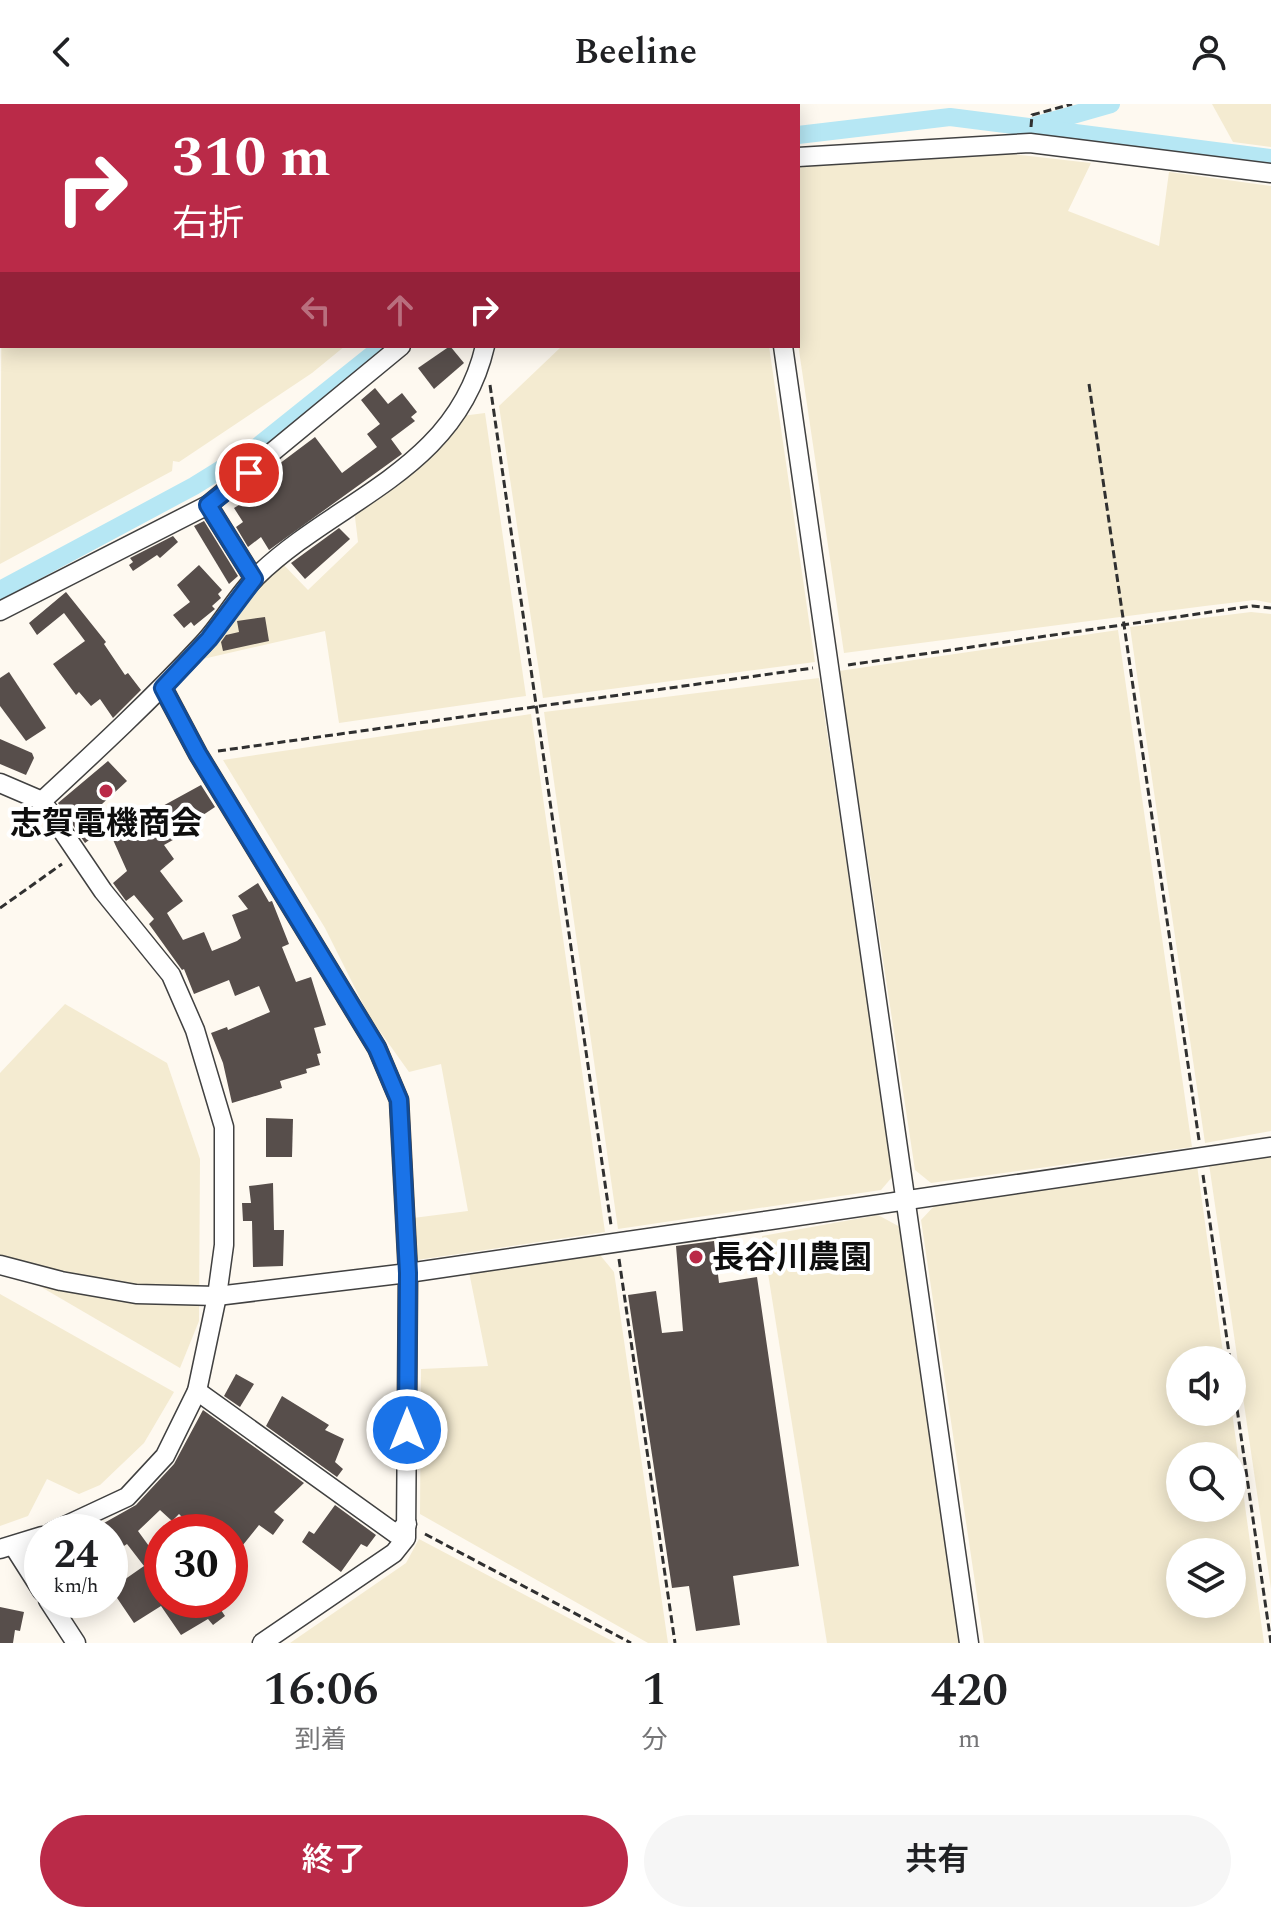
<!DOCTYPE html>
<html lang="ja">
<meta charset="utf-8">
<style>
:root{--surface:#fff;--page:#f6f6f6;--text:#202124;--muted:#757577;--accent:#ba2a48}
body{margin:0;font-family:Spectral,"Noto Sans JP",serif;background:var(--page);color:var(--text);height:100vh;display:flex;flex-direction:column;font-size:30px;white-space:nowrap}
*{box-sizing:border-box;margin:0}
p{font-size:26px;color:var(--muted)}
.icon{flex:none;width:44px;height:44px;fill:none;stroke:currentColor;stroke-width:2;stroke-linecap:round;stroke-linejoin:round}
.map{position:relative;height:1539px;overflow:hidden}
.sheet{display:flex;flex-direction:column;background:var(--surface);flex:1}
.sheet>*{flex:none}
.guide{position:absolute;left:0px;top:0px;width:800px;height:244px;box-shadow:0 4px 20px #0003;background:#ba2a48;color:#fff;overflow:hidden}
.buttons{position:absolute;left:1166px;top:1242px;display:grid;gap:16px}
.buttons a{display:grid;place-items:center;width:80px;height:80px;border-radius:50%;background:var(--surface);box-shadow:0 4px 20px #0003;font-size:40px}
.speed{position:absolute;left:24px;top:1410px;display:flex;gap:16px;font-size:40px;font-weight:700;text-align:center}
.speed>*{display:grid;place-content:center;width:104px;height:104px;border-radius:50%;background:var(--surface);box-shadow:0 4px 20px #0003;line-height:1}
.speed small{font-size:20px;font-weight:400}
.speed .limit{border:12px solid #d22;background:#fff;color:#111}
.pin{position:absolute;display:grid;place-items:center;width:68px;height:68px;color:#fff;margin:-34px;border:4px solid #fff;border-radius:50%;box-shadow:0 2px 8px #0007}
.me{position:absolute;width:88px;margin:-44px;rotate:0deg;stroke-linejoin:round;filter:drop-shadow(0 0 6px #0008)}
.turn{display:flex;align-items:center;gap:28px;height:168px;padding:0 40px;font-size:36px}
.turn .icon{width:104px;height:104px;stroke-width:2.5}
.turn b{display:block;font-size:56px;line-height:68px}
.lanes{display:flex;align-items:center;height:76px;padding:0 40px;background:#0003;justify-content:center;gap:40px;direction:ltr}
.lanes .off{opacity:.35}
.eta{display:flex;justify-content:space-evenly;align-items:center;height:136px;text-align:center}
.eta b{font-size:48px;font-weight:600;line-height:56px}
.action{display:flex;gap:16px;margin-top:auto;padding:16px 40px}
.action a{flex:1;height:92px;border-radius:48px;background:var(--accent);color:#fff;font-size:32px;font-weight:600;line-height:92px;text-align:center}
.action a+a{background:var(--page);color:var(--text)}
header{display:flex;justify-content:space-between;align-items:center;height:104px;padding:0 40px;background:var(--surface);font-size:36px;font-weight:600}
.map>svg:first-child{display:block}
.farmland{fill:#f4ebd1;fill-rule:evenodd}
.lines{fill:none;stroke-linecap:round;stroke-linejoin:round}
.canal{stroke:#b6e7f4;stroke-width:18}
.building{fill:#574e4b}
.street-casing{stroke:#414141;stroke-width:21}
.secondary-casing{stroke:#303030;stroke-width:29}
.path{stroke:#303030;stroke-width:3;stroke-dasharray:8 4;stroke-linecap:butt}
.street{stroke:#fff;stroke-width:18}
.secondary{stroke:#fce7ad;stroke-width:26}
.route-casing{stroke:#114b97;stroke-width:20}
.route{stroke:#1a73e8;stroke-width:14}
.poi-dot{fill:#ba2a48;stroke:#fff;stroke-width:3}
.labels{text-anchor:middle;stroke-width:8;stroke-linejoin:round;paint-order:stroke}
.poi-label{font-size:32px;font-weight:bold;fill:#0e0e0e;stroke:#fff}
</style>
<header><svg class="icon" aria-label="back" viewBox="0 0 24 24"><path d="M15 5l-7 7 7 7"/></svg>Beeline<svg class="icon" aria-label="person" viewBox="0 0 24 24"><circle cx="12" cy="8" r="4"/><path d="M4 21q1-7 8-7t8 7"/></svg></header>
<div class="map">
<svg width="1271" height="1539" viewBox="0 0 1271 1539">
<rect width="100%" height="100%" fill="#fef9f0"/>
<!-- farmland -->
<g class="farmland">
<path d="M214,0H531L532,2H211Z"/>
<path d="M1212,0H1271V43L1233,38Z"/>
<path d="M986,47L1091,59L1068,107L1159,142L1169,68L1271,82V499L1255,496L1205,502L844,549L798,240V60Z"/>
<path d="M2,122V242H345L312,269L179,358L173,357L172,367L0,460Z"/>
<path d="M562,242H769L815,558L543,594L499,302Z"/>
<path d="M485,309L526,592L339,619L325,527L194,557L280,457L308,486L358,438L354,405L454,313Z"/>
<path d="M1251,508L1271,510V1027L1205,1039L1130,523Z"/>
<path d="M1118,526L1192,1043L931,1079L915,1066L839,567Z"/>
<path d="M819,574L893,1072L881,1086L618,1125L544,608Z"/>
<path d="M531,610L605,1128L417,1156L413,1114L468,1107L441,960L409,968L369,912L325,824L223,656Z"/>
<path d="M65,900L167,959L200,1055L199,1217L180,1264L0,1159V969Z"/>
<path d="M1271,1053V1485L1209,1060Z"/>
<path d="M1197,1061L1224,1256H1180V1308H1232L1264,1539H984L921,1116L935,1101ZM1180,1352H1232V1404H1180ZM1180,1448H1232V1500H1180Z"/>
<path d="M878,1111L900,1123L960,1539H827L762,1132Z"/>
<path d="M600,1151L614,1168L668,1539H648L420,1410L421,1265L488,1262L469,1168Z"/>
<path d="M0,1190L174,1288L144,1339L100,1381L79,1390L47,1375L28,1412L0,1422Z"/>
<path d="M419,1435L616,1539H290L406,1459Z"/>
</g>
<g class="lines">
<!-- canal -->
<g class="canal">
<path d="M1034,22L1111,0"/>
<path d="M798,31L950,13L1271,54"/>
<path d="M0,486L194,382L257,343L383,242"/>
</g>
</g>
<!-- building -->
<g class="building">
<path d="M450,242L464,259L434,285L418,264Z"/>
<path d="M375,284L388,300L402,289L417,308L411,313L415,317L391,335L402,350L269,446L261,433L248,443L236,423L243,418L234,404L239,401L236,397L268,376L265,372L279,360L315,333L342,369L377,343L367,330L380,320L361,296Z"/>
<path d="M204,417L238,472L229,480L194,422Z"/>
<path d="M339,424L350,435L305,475L291,459Z"/>
<path d="M173,432L178,438L160,454L157,451L133,467L129,461L133,458L130,454Z"/>
<path d="M199,461L222,486L218,490L221,494L212,502L215,505L194,522L191,518L184,524L173,511L190,498L177,481Z"/>
<path d="M66,488L106,538L104,540L125,571L128,569L141,586L113,614L100,595L91,602L79,588L76,591L53,560L85,537L64,509L37,531L29,519Z"/>
<path d="M265,513L269,537L223,547L221,538L226,531L239,528L237,517Z"/>
<path d="M9,568L46,624L26,637L0,602V574Z"/>
<path d="M0,635L32,649L34,654L26,671L0,660Z"/>
<path d="M108,657L127,677L102,700L111,720L136,710L139,715L201,681L215,703L200,713L203,719L164,741L174,755L160,767L183,797L167,809L183,836L204,828L212,847L237,837L241,834L232,811L248,805L238,792L258,779L269,798L272,797L289,840L282,843L296,878L311,873L326,921L314,924L321,949L317,950L320,961L306,965L307,969L280,977L282,984L232,999L223,959L211,929L227,923L228,926L270,908L259,882L235,892L229,876L194,890L184,865L182,866L149,820L154,815L134,791L126,797L113,779L127,767L110,729L101,732L100,728L85,739L58,699Z"/>
<path d="M266,1014L293,1015L292,1053H266Z"/>
<path d="M273,1079L274,1126H284L283,1162L253,1163L252,1117H243L242,1099H251L249,1082Z"/>
<path d="M714,1137L719,1179L757,1173L799,1462L733,1472L740,1521L696,1527L689,1482L672,1484L628,1191L656,1187L662,1229L683,1227L676,1142Z"/>
<path d="M236,1270L254,1280L240,1303L224,1292Z"/>
<path d="M282,1292L329,1321L325,1326L344,1335L335,1358L343,1365L337,1373L266,1322Z"/>
<path d="M203,1306L304,1379L274,1408L284,1416L273,1431L259,1421L230,1457V1428H197L179,1410L172,1417L160,1406L138,1427L162,1460V1496H232L221,1506L225,1512L213,1521L208,1515L181,1531L161,1502L134,1519L111,1485L144,1462L127,1440L110,1451V1428H88L136,1401L174,1360Z"/>
<path d="M335,1401L376,1431L367,1443L361,1440L341,1468L302,1438L309,1427L314,1430Z"/>
<path d="M0,1503L24,1508L20,1527L15,1526L13,1539H0Z"/>
</g>
<g class="lines">
<defs>
<g id="street">
<path d="M546,0L547,2"/>
<path d="M798,53L1030,39L1271,69"/>
<path d="M783,242L969,1539"/>
<path d="M208,401L254,475"/>
<path d="M0,507L208,401L401,242"/>
<path d="M163,584L198,650L377,944L399,996L408,1169L406,1434L394,1449L262,1539"/>
<path d="M0,679L42,697L103,787L171,871L195,926L224,1023V1141L217,1192L197,1287L165,1352L127,1393L52,1428"/>
<path d="M42,697C97,646 152,595 203,540C222,520 236,493 256,473C337,394 456,367 485,242"/>
<path d="M0,1161L61,1177L136,1190L217,1192L408,1169L1271,1043"/>
<path d="M197,1287L396,1430L407,1420"/>
<path d="M14,1443L42,1487"/>
<path d="M0,1445L42,1432"/>
<path d="M48,1496L76,1539"/>
</g>
<g id="secondary">
<path d="M157,2L161,0"/>
<path d="M0,93L2,92"/>
</g>
</defs>
<!-- street casing -->
<use href="#street" class="street-casing"/>
<!-- secondary casing -->
<use href="#secondary" class="secondary-casing"/>
<!-- path -->
<g class="path">
<path d="M1031,23L1032,11L1072,0"/>
<path d="M1089,280L1199,1036"/>
<path d="M490,281L611,1121"/>
<path d="M848,561L1252,502L1271,504"/>
<path d="M218,647L813,564"/>
<path d="M0,804L62,760"/>
<path d="M1203,1071L1230,1256"/>
<path d="M619,1155L675,1539"/>
<path d="M1232,1270L1271,1539"/>
<path d="M425,1430L631,1539"/>
</g>
<!-- street -->
<use href="#street" class="street"/>
<!-- secondary -->
<use href="#secondary" class="secondary"/>
</g>
<g class="lines">
<defs>
<path id="route" d="M249,369L208,401L254,475L209,535L163,584L198,650L377,944L399,996L408,1169L407,1326"/>
</defs>
<!-- route casing -->
<use href="#route" class="route-casing"/>
<!-- route -->
<use href="#route" class="route"/>
</g>
<!-- markers -->
<g class="poi-dot">
<circle cx="106" cy="687" r="8"/>
<circle cx="696" cy="1153" r="8"/>
</g>
<g class="labels">
<!-- poi labels -->
<g class="poi-label">
<text x="106" y="730">志賀電機商会</text>
<text x="712" y="1164" text-anchor="start">長谷川農園</text>
</g>
</g>
</svg>
<div class="buttons">
<a><svg class="icon" aria-label="sound" viewBox="0 0 24 24"><path d="M4 9h4l5-4v14l-5-4H4zM17 9q2 3 0 6"/></svg></a>
<a><svg class="icon" aria-label="search" viewBox="0 0 24 24"><circle cx="10" cy="10" r="6"/><path d="M15 15l6 6"/></svg></a>
<a><svg class="icon" aria-label="layers" viewBox="0 0 24 24"><path d="M12 4l9 5-9 5-9-5zM3 14l9 5 9-5"/></svg></a>
</div>
<div class="speed"><div>24<small>km/h</small></div><div class="limit">30</div></div>
<div class="pin" style="left:249px;top:369px;background:#d93025"><svg class="icon" aria-label="arrive" viewBox="0 0 24 24"><path d="M6 21V4h12l-3 4 3 4H6"/></svg></div>
<svg class="me" style="left:407px;top:1326px" viewBox="-20 -20 40 40"><circle r="17" fill="#1a73e8" stroke="#fff" stroke-width="3"/><path d="M0-11L8 9 0 5-8 9z" fill="#fff"/></svg>
<div class="guide">
<div class="turn"><svg class="icon" aria-label="right" viewBox="0 0 24 24"><path d="M7 20v-9h11M14 6l5 5-5 5"/></svg><div><b>310 m</b>右折</div></div>
<div class="lanes"><svg class="icon off" aria-label="left" viewBox="0 0 24 24"><path d="M17 20v-9H6M10 6l-5 5 5 5"/></svg><svg class="icon off" aria-label="ahead" viewBox="0 0 24 24"><path d="M12 20V5M6 11l6-6 6 6"/></svg><svg class="icon" aria-label="right" viewBox="0 0 24 24"><path d="M7 20v-9h11M14 6l5 5-5 5"/></svg></div>
</div>
</div>
<section class="sheet">
<div class="eta">
<div><b>16:06</b><p>到着</p></div>
<div><b>1</b><p>分</p></div>
<div><b>420</b><p>m</p></div>
</div>
<div class="action"><a>終了</a><a>共有</a></div>
</section>
